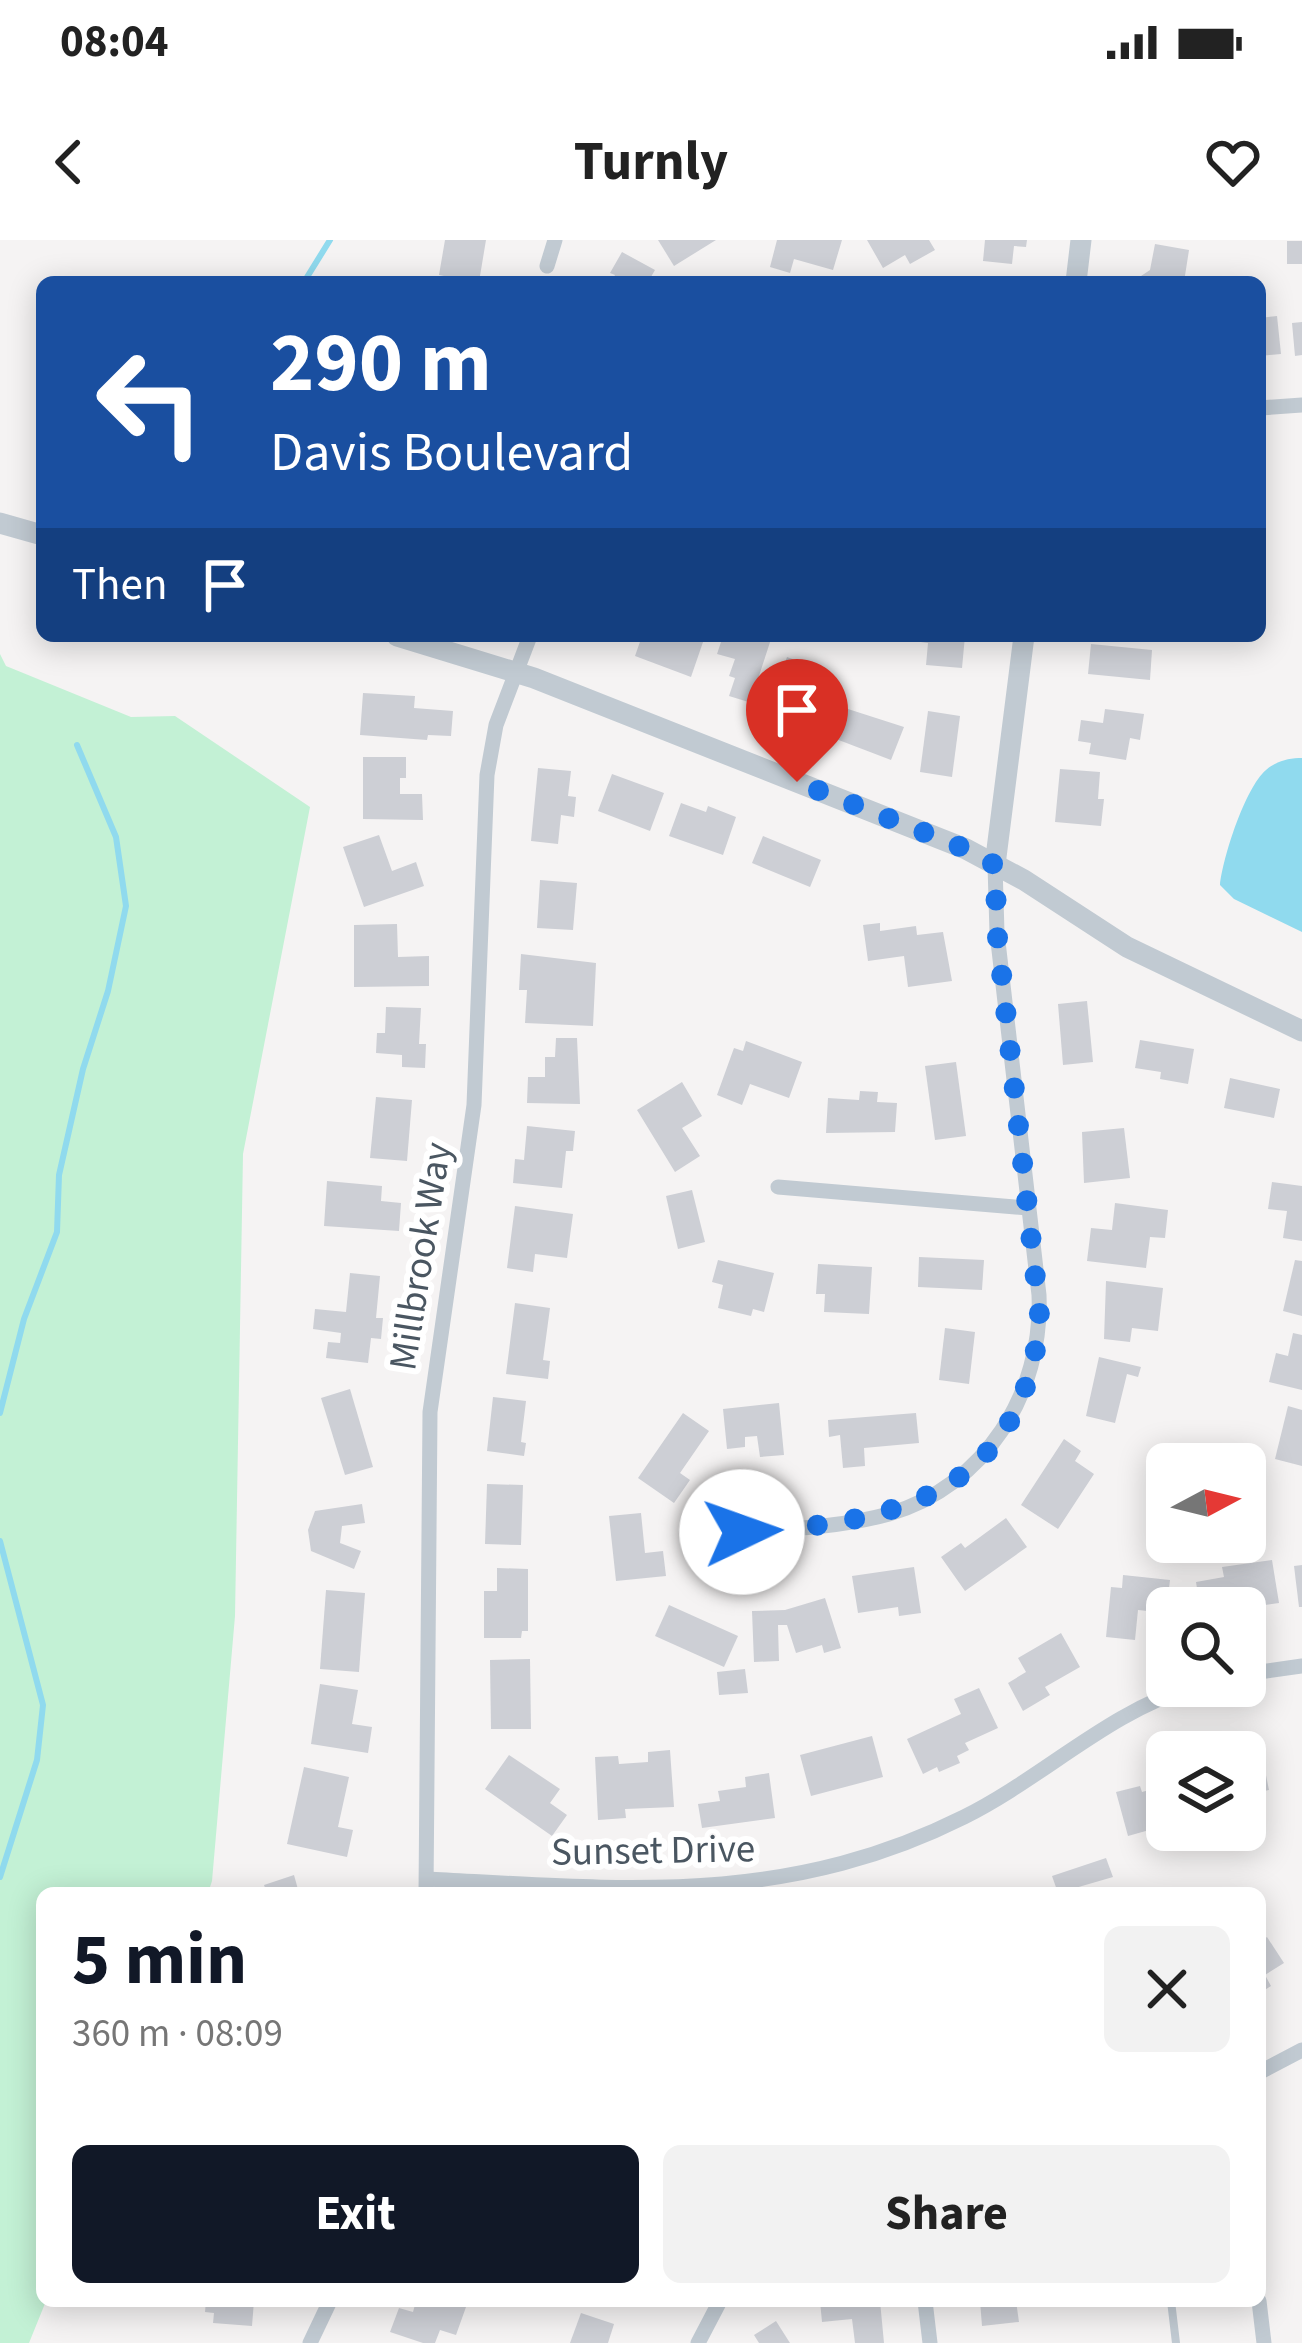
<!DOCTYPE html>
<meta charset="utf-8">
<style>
:root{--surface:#fff;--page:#f2f2f2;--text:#222;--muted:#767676;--accent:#111827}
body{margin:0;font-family:"Source Sans 3",sans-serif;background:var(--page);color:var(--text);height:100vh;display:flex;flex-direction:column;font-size:45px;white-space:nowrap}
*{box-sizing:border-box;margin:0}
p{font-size:39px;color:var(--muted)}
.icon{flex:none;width:66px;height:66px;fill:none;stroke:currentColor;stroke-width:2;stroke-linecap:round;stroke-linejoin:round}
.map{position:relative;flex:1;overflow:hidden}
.drawer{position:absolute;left:36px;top:1647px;width:1230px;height:420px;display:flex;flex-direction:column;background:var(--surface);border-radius:18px;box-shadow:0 6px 30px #0003}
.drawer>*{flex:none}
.guide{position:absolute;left:36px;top:36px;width:1230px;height:366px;border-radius:18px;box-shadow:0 6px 30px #0003;background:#1a4fa0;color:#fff;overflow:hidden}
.needle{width:78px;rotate:83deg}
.buttons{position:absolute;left:1146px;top:1203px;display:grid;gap:24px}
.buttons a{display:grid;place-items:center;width:120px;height:120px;border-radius:18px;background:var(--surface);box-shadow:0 6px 30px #0003;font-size:60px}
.pin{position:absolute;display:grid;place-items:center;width:102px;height:102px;color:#fff;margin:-123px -51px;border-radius:50% 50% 50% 0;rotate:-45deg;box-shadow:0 0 12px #0007}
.pin .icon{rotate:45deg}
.me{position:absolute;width:132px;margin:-66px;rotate:87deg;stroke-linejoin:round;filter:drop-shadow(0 0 9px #0008)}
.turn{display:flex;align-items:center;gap:42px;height:252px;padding:0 36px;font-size:54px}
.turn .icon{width:156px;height:156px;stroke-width:2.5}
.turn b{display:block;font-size:84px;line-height:102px}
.then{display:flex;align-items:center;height:114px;padding:0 36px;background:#0003;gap:24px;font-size:45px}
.round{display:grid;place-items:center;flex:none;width:126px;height:126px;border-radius:18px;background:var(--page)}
.summary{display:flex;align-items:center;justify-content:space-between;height:204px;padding:0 36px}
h1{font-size:72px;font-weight:700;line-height:90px;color:var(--accent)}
.action{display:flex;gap:24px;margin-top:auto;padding:24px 36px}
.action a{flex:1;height:138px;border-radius:18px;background:var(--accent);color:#fff;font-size:48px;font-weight:700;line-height:138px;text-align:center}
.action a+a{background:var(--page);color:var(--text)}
.status{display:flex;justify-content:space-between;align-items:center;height:84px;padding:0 60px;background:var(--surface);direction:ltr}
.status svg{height:33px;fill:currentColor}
header{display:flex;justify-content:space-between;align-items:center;height:156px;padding:0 36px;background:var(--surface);font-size:54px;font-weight:700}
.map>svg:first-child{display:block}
.green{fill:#c3f1d5}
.water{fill:#90daee}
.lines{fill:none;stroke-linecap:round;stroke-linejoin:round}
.stream{stroke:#90daee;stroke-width:6}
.building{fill:#cdcfd5}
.service{stroke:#c1cad2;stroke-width:8}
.minor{stroke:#c1cad2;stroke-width:15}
.tertiary{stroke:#c1cad2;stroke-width:21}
.route{stroke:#1a73e8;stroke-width:21;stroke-dasharray:0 37.8}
.labels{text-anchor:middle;stroke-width:12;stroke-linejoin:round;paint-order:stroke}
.street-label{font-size:39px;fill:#4a5661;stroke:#fff}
</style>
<div class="status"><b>08:04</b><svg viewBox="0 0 49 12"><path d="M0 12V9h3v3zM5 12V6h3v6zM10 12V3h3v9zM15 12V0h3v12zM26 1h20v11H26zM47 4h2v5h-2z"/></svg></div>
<header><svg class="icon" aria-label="back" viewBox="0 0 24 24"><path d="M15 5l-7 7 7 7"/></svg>Turnly<svg class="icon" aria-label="heart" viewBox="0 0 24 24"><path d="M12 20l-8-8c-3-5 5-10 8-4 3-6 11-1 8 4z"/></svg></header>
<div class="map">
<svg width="1302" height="2103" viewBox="0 0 1302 2103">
<rect width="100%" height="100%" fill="#f5f3f3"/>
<!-- green -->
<path class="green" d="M0,414L6,426L131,477L175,476L310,567L243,914L235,1376L212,1641L208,1653H42V2061H46L29,2103H0Z"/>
<!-- water -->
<path class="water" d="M1302,518V692L1234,659L1220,645C1223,617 1245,548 1266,530C1276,521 1289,518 1302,518Z"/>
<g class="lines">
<!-- stream -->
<g class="stream">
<path d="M304,42L330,0"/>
<path d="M0,1173L24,1079L57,992L59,935L83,829L108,751L126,666L116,597L77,505"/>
<path d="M0,1301L43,1465L37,1520L0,1637"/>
</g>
</g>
<!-- building -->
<g class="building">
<path d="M445,0H486L479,42H443L444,36L439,35Z"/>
<path d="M658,0H716L674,26Z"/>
<path d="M777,0H842L833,30L794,19L790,33L770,27Z"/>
<path d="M867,0H929L935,10L910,24L905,15L883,28Z"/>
<path d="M985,0H1027L1026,7L1014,6L1012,24L983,21Z"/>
<rect x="1287" y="1" width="15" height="23"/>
<path d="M1155,4L1189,10L1184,42H1132L1150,30Z"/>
<path d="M622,12L655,30L648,42H611L615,35L610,33Z"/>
<path d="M1277,76L1281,114L1260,116V78Z"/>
<path d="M1302,82V115L1295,116L1292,83Z"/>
<path d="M642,396H687L703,402L691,437L635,416Z"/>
<path d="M723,396H772L758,439L763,440L755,464L729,456L735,438L729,436L735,419L717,414Z"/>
<path d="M914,396H965L962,428L926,425L928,403L913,401Z"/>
<path d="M1091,404L1152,410L1150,440L1088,434Z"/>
<path d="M787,417L814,427L806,448L838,459L825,495L767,474Z"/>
<path d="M363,453L415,456L414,468L453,471L451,496L428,495L427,500L360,495Z"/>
<path d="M848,469L904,487L891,520L836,499Z"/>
<path d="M1105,469L1144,474L1140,500L1130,498L1126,520L1089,514L1091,503L1078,501L1081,480L1103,483Z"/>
<path d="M928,471L960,476L952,537L920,532Z"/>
<path d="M363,517H406V538H400V554H422L423,580L363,579Z"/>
<path d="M538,528L571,531L568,556L576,557L574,577L561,575L558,604L531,601Z"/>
<path d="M1060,529L1100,532L1098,559H1104L1101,586L1055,582Z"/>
<path d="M612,534L664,553L650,591L598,571Z"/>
<path d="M681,563L706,572L708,566L736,577L723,615L669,596Z"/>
<path d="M379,595L392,631L416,622L424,646L364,667L343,607Z"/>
<path d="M763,596L821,620L810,647L752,623Z"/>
<path d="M540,640L577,643L573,690L537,688Z"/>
<path d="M880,683V691L916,686L917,695L943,692L952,741L908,747L904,716L868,721L863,685Z"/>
<path d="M397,684L398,717L429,716V746L354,747V685Z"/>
<path d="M521,714L596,723L593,786L525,783L527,750H519Z"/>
<path d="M1087,761L1093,822L1063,825L1058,764Z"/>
<path d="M386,767L421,768L419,804H426L425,828L402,827V815L376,813L377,793H385Z"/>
<path d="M556,798H577L580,864L527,863L528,837H545V817H555Z"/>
<path d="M1140,800L1194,809L1188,844L1160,839L1161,832L1135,828Z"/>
<path d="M746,801L802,822L789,858L750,844L742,865L717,855L734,808L743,811Z"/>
<path d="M956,822L966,896L935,900L925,826Z"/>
<path d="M1230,838L1280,849L1274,878L1224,868Z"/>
<path d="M682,842L702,876L682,888L700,916L675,932L637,870Z"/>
<path d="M860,851L878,852L877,862L897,863L895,892L826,893L828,858L859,860Z"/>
<path d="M376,857L412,860L407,921L370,918Z"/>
<path d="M527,886L575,891L573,911H566L562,948L513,943L515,919L524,920Z"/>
<path d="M1124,888L1130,938L1084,943L1082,892Z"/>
<path d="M327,941L382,946L381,961L401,963L399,991L324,986Z"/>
<path d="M1272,942L1302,946V1001L1283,998L1287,971L1268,969Z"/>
<path d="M692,950L705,1002L678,1009L666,956Z"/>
<path d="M1115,963L1168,970L1165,998L1150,997L1146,1028L1087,1021L1091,988L1112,990Z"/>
<path d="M515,966L573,974L567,1018L535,1014L533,1032L507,1028Z"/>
<path d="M919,1017L984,1020L982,1050L918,1047Z"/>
<path d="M718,1020L774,1033L764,1072L753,1069L751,1076L718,1068L723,1045L712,1042Z"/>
<path d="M1295,1020L1302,1021V1076L1283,1071Z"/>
<path d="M818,1024L872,1027L869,1074L824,1072L825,1054H816Z"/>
<path d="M350,1033L380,1036L376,1078H383L381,1099L371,1098L368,1123L326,1118L328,1102L340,1103L341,1093L313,1089L315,1069L346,1072Z"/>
<path d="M1106,1041L1163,1048L1158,1091L1132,1088L1130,1102L1104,1099Z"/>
<path d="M515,1063L550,1068L543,1120L550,1121L548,1139L506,1134Z"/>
<path d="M945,1088L975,1092L969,1144L939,1140Z"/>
<path d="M1293,1093L1302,1095V1150L1269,1142L1276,1113L1288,1116Z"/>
<path d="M1099,1117L1141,1127L1138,1137L1127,1134L1115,1183L1086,1176Z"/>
<path d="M350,1149L373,1227L345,1235L321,1158Z"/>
<path d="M493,1157L526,1161L521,1202L526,1203L524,1216L487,1211Z"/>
<path d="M779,1163L784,1215L760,1217L757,1196L745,1197V1207L727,1209L723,1169Z"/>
<path d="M1288,1166L1302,1170V1226L1275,1219Z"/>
<path d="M683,1173L709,1191L680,1233L690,1240L674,1263L638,1238Z"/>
<path d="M916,1173L919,1203L864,1208L865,1226L843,1228L840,1195L829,1197L828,1180Z"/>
<path d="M1064,1199L1081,1211L1075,1221L1094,1234L1058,1289L1021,1265Z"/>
<path d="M487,1244L523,1245L521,1305L485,1304Z"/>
<path d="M362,1264L365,1283L342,1286L340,1303L361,1311L354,1329L311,1311L308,1290L315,1271Z"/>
<path d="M641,1273L645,1313L663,1311L666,1336L616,1341L609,1276Z"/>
<path d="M1006,1278L1027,1307L965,1351L941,1317L961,1303L965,1308Z"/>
<path d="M1272,1320L1279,1363L1251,1367L1250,1359L1200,1367L1196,1342L1224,1337L1222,1327Z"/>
<path d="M1302,1325V1367H1299L1294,1326Z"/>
<path d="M914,1327L921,1373L899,1376L898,1367L858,1373L852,1336Z"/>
<path d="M497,1328L528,1329V1391H522L521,1398H484V1351H497Z"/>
<path d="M1123,1335L1170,1340L1166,1373L1138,1370L1135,1400L1106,1397L1111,1347L1122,1348Z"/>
<path d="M326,1350L365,1353L359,1432L320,1429Z"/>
<path d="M825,1358L841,1408L824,1413L822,1405L796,1413L787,1385H778L779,1421L754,1422L752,1371L785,1370Z"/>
<path d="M669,1365L738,1396L724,1427L655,1396Z"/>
<path d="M1061,1393L1080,1427L1045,1447L1050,1455L1023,1471L1008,1443L1026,1432L1018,1418Z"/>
<path d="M530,1419L531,1489H491L490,1420Z"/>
<path d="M745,1429L748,1453L719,1455L717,1432Z"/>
<path d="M320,1444L358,1450L352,1484L372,1487L368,1513L311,1504Z"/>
<path d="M979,1448L998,1488L965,1503L969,1510L957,1516L960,1523L939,1532L937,1527L923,1534L907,1499L961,1474L954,1459Z"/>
<path d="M872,1496L883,1537L811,1556L800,1515Z"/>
<path d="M1259,1501L1269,1550L1245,1555V1512L1212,1510Z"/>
<path d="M670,1510L674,1567L625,1569L626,1578L598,1580L595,1517L618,1516L619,1524L648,1522V1512Z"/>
<path d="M509,1515L560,1549L550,1563L567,1575L552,1596L485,1549Z"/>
<path d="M304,1527L349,1537L338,1587L353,1590L347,1617L287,1604Z"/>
<path d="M769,1533L775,1578L702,1588L698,1564L720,1561L718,1551L746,1547L745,1537Z"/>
<path d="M1167,1545V1585L1128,1596L1116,1552L1140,1546L1142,1552Z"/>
<path d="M1106,1618L1113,1637L1058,1653L1052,1636Z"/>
<path d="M294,1635L299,1653H267L264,1645Z"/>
<path d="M1267,1697L1284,1723L1265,1735L1271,1746L1260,1753V1702Z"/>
<path d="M206,2061H254L252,2086L213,2083L214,2073L205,2072Z"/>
<path d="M416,2061H450L466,2067L456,2095L440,2090L435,2103H423L390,2092L399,2068L413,2072Z"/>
<path d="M820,2061H880L884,2103H855L852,2079L822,2082Z"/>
<path d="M980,2061H1016L1019,2082L982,2086Z"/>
<path d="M581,2073L614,2084L608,2103H570Z"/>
<path d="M776,2081L790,2103H759L754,2095Z"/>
</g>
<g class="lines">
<!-- service -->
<path class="service" d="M1171,2061L1176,2103"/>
<!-- minor -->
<g class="minor">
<path d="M547,26L555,0"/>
<path d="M1260,168L1302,165"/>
<path d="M778,947L1028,968"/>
<path d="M742,1292C791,1289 842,1287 889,1274C985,1246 1043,1153 1039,1055L997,693L995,625"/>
<path d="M1245,1434L1302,1426"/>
<path d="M427,1639C621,1649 784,1667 964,1577C1044,1537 1108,1472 1194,1446"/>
<path d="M426,1653L430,1172L474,865L487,535L496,485L530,396"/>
<path d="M1260,1832L1302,1810"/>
<path d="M925,2061L930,2103"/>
<path d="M1259,2061L1264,2103"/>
<path d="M310,2103L330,2061"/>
<path d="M698,2103L720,2061"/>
</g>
<!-- tertiary -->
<g class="tertiary">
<path d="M1076,42L1081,0"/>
<path d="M0,283L42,295"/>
<path d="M397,396L534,438L966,609L1024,640L1127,707L1302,791"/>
<path d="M995,625L1024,396"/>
</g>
</g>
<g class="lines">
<!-- route -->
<path class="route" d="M742,1292C892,1283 1022,1257 1040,1079L997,693L995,625L966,609L797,542"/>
</g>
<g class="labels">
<!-- street labels -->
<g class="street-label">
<text transform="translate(419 1016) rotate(-81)" y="14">Millbrook Way</text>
<text transform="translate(653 1609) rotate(-1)" y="14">Sunset Drive</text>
</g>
</g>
</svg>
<div class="buttons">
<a><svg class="needle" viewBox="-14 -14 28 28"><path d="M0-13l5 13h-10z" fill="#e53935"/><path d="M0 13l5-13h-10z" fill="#767676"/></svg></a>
<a><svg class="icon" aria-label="search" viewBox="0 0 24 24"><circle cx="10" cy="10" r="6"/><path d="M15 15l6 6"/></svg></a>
<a><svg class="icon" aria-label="layers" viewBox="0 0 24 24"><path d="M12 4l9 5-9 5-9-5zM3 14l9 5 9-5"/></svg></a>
</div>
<div class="pin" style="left:797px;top:542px;background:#d93025"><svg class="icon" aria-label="arrive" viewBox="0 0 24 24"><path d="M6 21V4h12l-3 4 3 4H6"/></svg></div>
<svg class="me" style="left:742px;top:1292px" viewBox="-20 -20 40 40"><circle r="19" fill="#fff"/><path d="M0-13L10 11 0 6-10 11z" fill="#1a73e8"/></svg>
<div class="guide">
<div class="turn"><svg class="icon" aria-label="left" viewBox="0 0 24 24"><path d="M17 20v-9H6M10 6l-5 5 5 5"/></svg><div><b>290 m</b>Davis Boulevard</div></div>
<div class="then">Then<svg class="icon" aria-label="arrive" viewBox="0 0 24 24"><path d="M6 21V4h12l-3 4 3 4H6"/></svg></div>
</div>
<section class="drawer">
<div class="summary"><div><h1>5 min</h1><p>360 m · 08:09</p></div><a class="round"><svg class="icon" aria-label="close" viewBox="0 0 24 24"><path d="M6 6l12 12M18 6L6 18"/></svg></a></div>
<div class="action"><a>Exit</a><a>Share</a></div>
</section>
</div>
